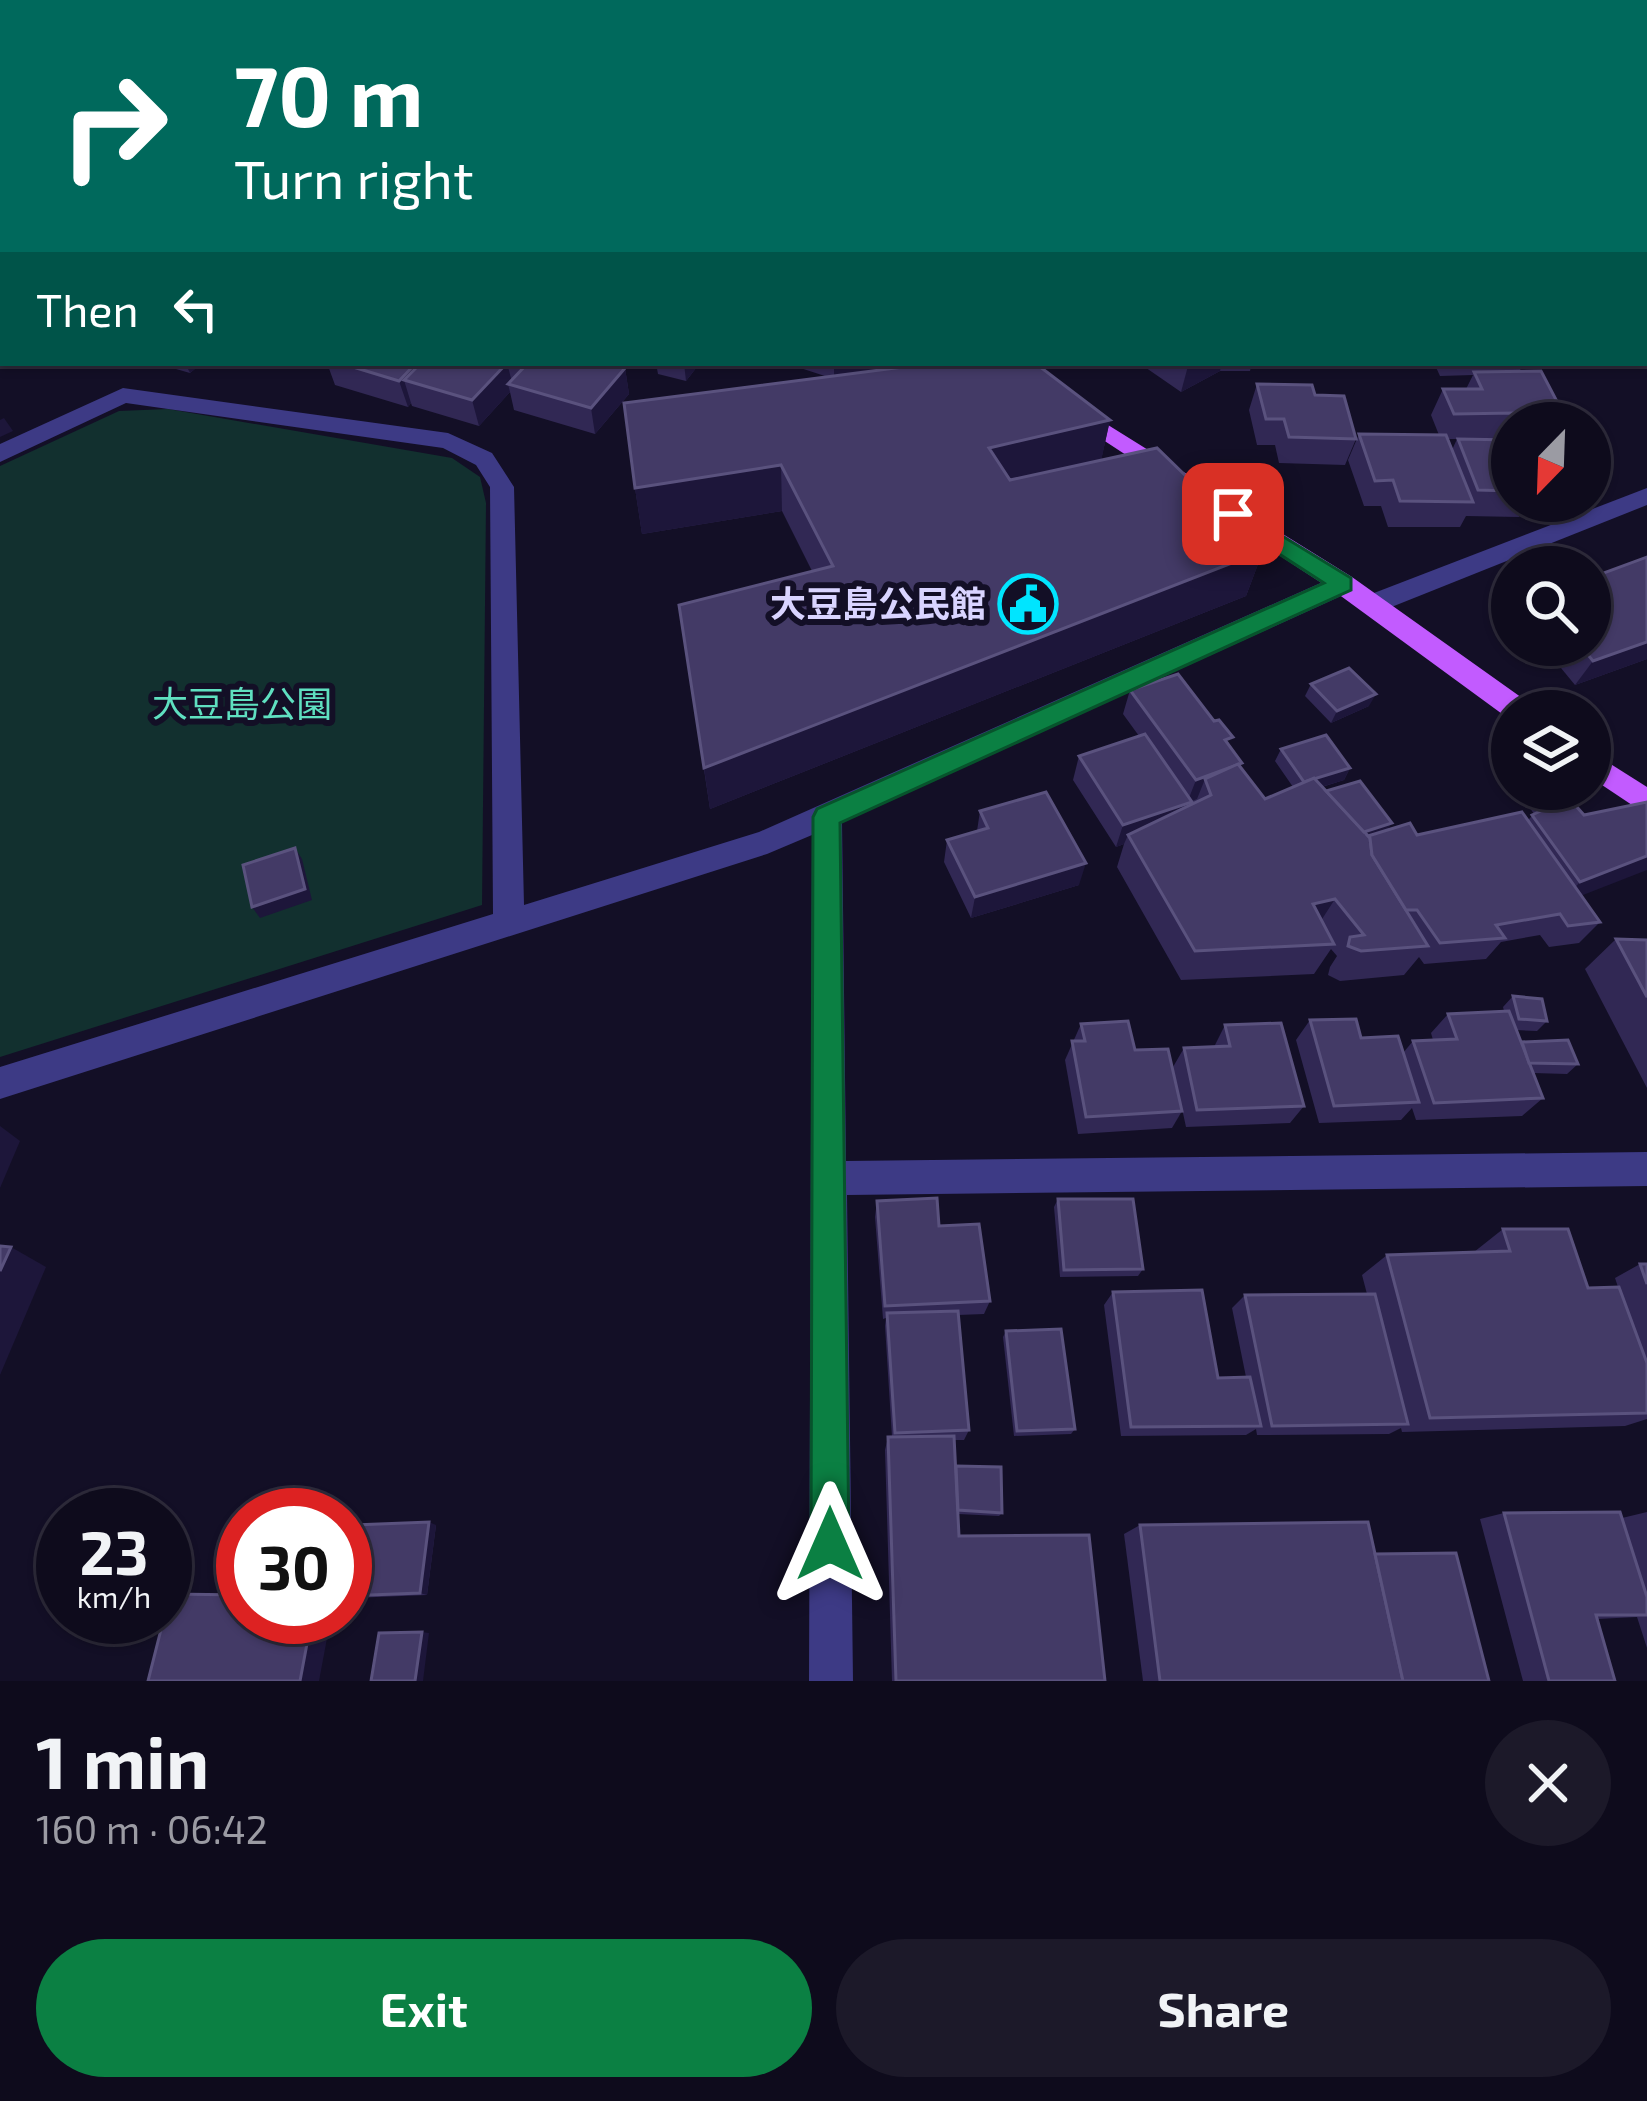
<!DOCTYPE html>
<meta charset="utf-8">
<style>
:root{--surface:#0e0b1c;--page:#1c1929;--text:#f1f3f6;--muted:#9b9ba3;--line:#2e2b3b;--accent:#0b8043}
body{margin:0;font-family:"Exo 2","Noto Sans JP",sans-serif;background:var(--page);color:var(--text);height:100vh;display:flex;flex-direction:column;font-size:45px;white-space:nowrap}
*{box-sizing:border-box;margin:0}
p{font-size:39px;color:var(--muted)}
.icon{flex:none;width:66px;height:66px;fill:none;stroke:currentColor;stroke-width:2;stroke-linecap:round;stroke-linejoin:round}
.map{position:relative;height:1681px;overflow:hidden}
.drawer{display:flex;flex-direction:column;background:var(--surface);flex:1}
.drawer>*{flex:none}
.guide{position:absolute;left:0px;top:0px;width:1647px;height:366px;box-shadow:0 3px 9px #0004,0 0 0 3px var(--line);background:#00695c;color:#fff;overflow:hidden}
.needle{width:78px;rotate:203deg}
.controls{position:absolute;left:1491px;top:402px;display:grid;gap:24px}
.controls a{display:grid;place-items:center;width:120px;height:120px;border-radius:50%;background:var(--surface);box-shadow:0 3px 9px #0004,0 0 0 3px var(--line);font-size:60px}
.speed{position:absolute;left:36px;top:1488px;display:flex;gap:24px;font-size:60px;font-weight:700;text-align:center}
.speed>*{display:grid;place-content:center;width:156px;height:156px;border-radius:50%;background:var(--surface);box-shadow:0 3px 9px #0004,0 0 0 3px var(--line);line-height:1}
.speed small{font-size:30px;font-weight:400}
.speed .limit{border:18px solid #d22;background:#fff;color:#111}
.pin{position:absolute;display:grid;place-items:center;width:102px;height:102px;color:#fff;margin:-51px;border-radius:24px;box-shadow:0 6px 18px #0006}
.me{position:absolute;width:132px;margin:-66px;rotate:0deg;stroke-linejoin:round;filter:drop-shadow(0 0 9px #0008)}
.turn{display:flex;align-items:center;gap:42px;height:252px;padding:0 36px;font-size:54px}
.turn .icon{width:156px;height:156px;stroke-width:2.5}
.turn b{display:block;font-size:84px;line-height:102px}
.then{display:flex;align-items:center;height:114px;padding:0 36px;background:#0003;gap:24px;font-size:45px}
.round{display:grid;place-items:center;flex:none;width:126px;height:126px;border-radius:63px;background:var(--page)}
.headline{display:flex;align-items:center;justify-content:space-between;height:204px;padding:0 36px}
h1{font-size:72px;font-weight:700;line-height:90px}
.action{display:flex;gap:24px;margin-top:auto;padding:24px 36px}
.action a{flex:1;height:138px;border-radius:72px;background:var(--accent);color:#fff;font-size:48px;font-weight:700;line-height:138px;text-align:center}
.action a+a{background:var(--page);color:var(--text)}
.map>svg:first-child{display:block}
.green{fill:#12302f}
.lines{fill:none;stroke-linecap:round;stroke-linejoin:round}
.stream{fill:#0a1f44;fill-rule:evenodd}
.street{fill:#3d3a85;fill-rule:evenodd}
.primary{fill:#c25bff;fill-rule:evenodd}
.wall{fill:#312854;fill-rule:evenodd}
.shaded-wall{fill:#1d163a}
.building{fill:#433a66;stroke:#5a527e;stroke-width:3}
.route{fill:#0b8043;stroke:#07532c;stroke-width:3}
.labels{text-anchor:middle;stroke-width:12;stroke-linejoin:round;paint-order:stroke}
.poi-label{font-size:36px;font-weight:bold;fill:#d9d4ff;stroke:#130f26;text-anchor:end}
.park-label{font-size:36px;fill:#5fe0c0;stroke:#130f26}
</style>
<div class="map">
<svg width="1647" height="1681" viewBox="0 0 1647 1681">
<rect width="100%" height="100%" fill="#130f26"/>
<!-- green -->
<path class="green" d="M168,409L452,458L480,477L486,503L482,905L0,1057V466L119,411Z"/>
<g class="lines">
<!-- stream -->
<path class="stream" d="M1644,5L1647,6V14L1644,13Z"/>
<!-- street -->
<g class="street">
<path d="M1619,0H1647V8L1644,3Z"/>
<path d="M123,388L448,433L492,453L514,487L524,905L759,832L1334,577H1352L1356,584L1352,591L842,822L846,1161L1647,1152V1186L847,1195L853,1681H809L812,835L767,854L0,1099V1067L493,914L490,487L476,465L443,448L126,403L0,462V444Z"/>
<path d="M1647,488V505L1379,612L1370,615L1357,605L1361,598Z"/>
</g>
<!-- primary -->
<g class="primary">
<path d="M643,0H659L661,3H645Z"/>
<path d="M1076,405L1352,577L1529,703L1533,711H1512L1509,719L1334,591L1068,417L1064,412Z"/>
<path d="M1590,751L1647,787V815L1590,777Z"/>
</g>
</g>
<!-- wall -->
<g class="wall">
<rect x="945" y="0" width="79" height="3"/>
<rect x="1027" y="0" width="60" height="3"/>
<rect x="1124" y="0" width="180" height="3"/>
<rect x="1644" y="13" width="3" height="66"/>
<path d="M155,363H202L190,373Z"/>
<path d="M327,363H606L625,368L629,394L595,434L514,410L510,392L479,426L412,406L411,403L408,407L335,385Z"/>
<path d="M656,363H700L686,381L658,374Z"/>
<path d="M785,363H914L907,366L1110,420L1101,460L1263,551L1246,596L710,809L679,605L812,571L782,511L642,534L635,488L828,377Z"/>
<path d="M1139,363H1252L1250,371H1220L1181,392Z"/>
<path d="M1434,363H1524L1519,372L1563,413L1559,423H1512V501H1528L1519,517L1466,516L1460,527H1388L1381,506H1364L1348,460L1359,434L1439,435L1431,415L1443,389H1466L1473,375L1440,376ZM1448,439H1457L1452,450Z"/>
<path d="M1257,384L1315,395L1356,439L1345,465L1279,463L1275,445H1257L1249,410Z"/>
<path d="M1542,645H1590L1647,659L1575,685Z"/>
<path d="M1311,684L1369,706L1331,723L1305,696Z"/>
<path d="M1130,690L1214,721L1242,763L1240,767L1265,799L1293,787L1275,761L1281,749L1350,768L1344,780L1322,787L1388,830L1417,835L1528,820L1534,814L1530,808L1545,789H1561L1584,815L1581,896L1600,922L1579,943L1549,947L1540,935L1501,942L1486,959L1424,964L1419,957L1404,975L1340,981L1328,975L1330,967L1337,956L1331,949L1314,974L1181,980L1117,867L1124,844L1116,847L1073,780L1079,756L1139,736L1123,714Z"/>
<path d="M980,811L1079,885L971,918L944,862L947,840L977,831Z"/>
<path d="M1616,939L1647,940V1088L1585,969Z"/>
<path d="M1513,996L1547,1021L1537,1031L1516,1030L1521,1043L1578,1064L1567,1074L1533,1073L1543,1098L1522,1116L1416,1120L1412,1108L1401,1120L1319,1123L1296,1040L1310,1020L1403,1053L1413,1041L1433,1040L1431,1033L1448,1014L1504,1011L1503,1007Z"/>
<path d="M1081,1024L1135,1050L1182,1111L1172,1128L1078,1134L1065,1060Z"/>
<path d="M1225,1025L1304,1106L1290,1123L1186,1127L1173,1067L1184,1048L1214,1047Z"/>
<path d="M1058,1199L1143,1269L1138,1276L1060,1277L1054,1207Z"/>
<path d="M877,1201L939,1226L990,1301L984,1314L958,1315L969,1430L964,1440H954L956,1466L1002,1513L999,1516L958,1514L959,1536L1105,1681H892L885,1450L888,1437H892L885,1326L886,1318L883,1319L875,1217Z"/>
<path d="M1503,1229L1588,1288L1618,1287L1615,1278L1640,1264H1647V1419L1625,1426L1402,1432L1401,1428L1389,1434L1257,1435L1256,1429L1246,1435L1121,1436L1104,1305L1113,1292L1218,1378L1246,1377L1232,1308L1245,1295L1367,1294L1362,1275L1387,1255L1474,1252Z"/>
<path d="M1006,1331L1075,1429L1071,1434L1014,1436L1003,1337Z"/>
<path d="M1647,1512V1648L1637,1617L1597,1619L1615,1681H1523L1480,1519L1504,1513L1622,1518Z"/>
<path d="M436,1525L427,1595L352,1598L345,1597Z"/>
<path d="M1140,1525L1375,1554L1489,1681H1143L1124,1534Z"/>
</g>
<!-- shaded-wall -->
<g class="shaded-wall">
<path d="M3,114V149L0,143V116Z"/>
<path d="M185,363H202L190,373Z"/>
<path d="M416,363H436L404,380L411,403L408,407L399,381Z"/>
<path d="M507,363L513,386L508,384L510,392L479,426L472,400Z"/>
<path d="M684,363H700L686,381Z"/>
<path d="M834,363H914L901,370L834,379Z"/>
<path d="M1193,363H1222L1220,371L1181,392L1188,366Z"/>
<path d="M625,368L629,394L595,434L591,408Z"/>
<path d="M4,418L13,431L0,437V420Z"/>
<path d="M1110,420L1100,466L983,494L989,448Z"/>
<path d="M781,465L782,511L642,534L635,488Z"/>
<path d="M1263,551L1246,596L710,809L704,768Z"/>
<path d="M1647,642V659L1575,685L1593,661Z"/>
<path d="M1376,694L1369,706L1331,723L1337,711Z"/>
<path d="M1242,763L1232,786L1205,779L1197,799L1187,803L1196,780Z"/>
<path d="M1350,768L1344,780L1298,794L1305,782Z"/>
<path d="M1192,802L1183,824L1128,835L1124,844L1116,847L1123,825Z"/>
<path d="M1392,823L1384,835L1347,837Z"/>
<path d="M295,848L302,859L312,900L260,918L252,907Z"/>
<path d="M1647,856V870L1560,904L1580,882Z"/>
<path d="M1086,863L1079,885L971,918L975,897Z"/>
<path d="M1335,899L1315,930L1313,904Z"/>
<path d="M0,1126L20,1141L0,1188Z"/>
<path d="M11,1247L46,1267L0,1375V1271Z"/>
<path d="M429,1522L436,1525L427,1595L420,1593Z"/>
<path d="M312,1617H331L319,1681H300Z"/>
<path d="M422,1632L429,1633L423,1681H415Z"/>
</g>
<!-- building -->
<g class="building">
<path d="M459,0H510L513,1L510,3H453Z"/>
<path d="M536,0H613L617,3H527Z"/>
<rect x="748" y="0" width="70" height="3"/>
<path d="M844,0H944V1L845,3Z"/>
<path d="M945,0H979L980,3H946Z"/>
<rect x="1204" y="0" width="100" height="3"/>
<path d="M1308,0H1395L1394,3H1307Z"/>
<path d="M1403,0H1495L1512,3H1402Z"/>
<path d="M1550,0H1600L1599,3H1549Z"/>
<rect x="1644" y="13" width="3" height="38"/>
<path d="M0,73L3,74V114L0,116Z"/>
<path d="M340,363H416L399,381Z"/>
<path d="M421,363H507L472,400L404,380Z"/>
<path d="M528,363H606L625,368L591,408L508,384Z"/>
<path d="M934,363H1035L1110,420L989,448L1010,480L1157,448L1263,551L704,768L679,605L833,566L781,465L635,488L624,403Z"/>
<path d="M1541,371L1563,413H1554L1559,423H1518L1514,413L1454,414L1443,389H1482L1474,372Z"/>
<path d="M1257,384L1312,385L1315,395L1344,396L1356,439L1289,437L1284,419H1266Z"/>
<path d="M1359,434L1446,435L1473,502L1400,501L1393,480L1375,481Z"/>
<path d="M1458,439L1512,440V491L1478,490Z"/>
<path d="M1647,557V642L1593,661L1580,645H1590V578Z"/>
<path d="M1349,668L1376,694L1337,711L1311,684Z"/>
<path d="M1178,674L1214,721L1219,720L1233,737L1225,740L1242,763L1196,780L1130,690Z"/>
<path d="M1145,734L1192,802L1123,825L1079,756Z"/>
<path d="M1326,735L1350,768L1304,782L1281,749Z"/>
<path d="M1238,764L1265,799L1314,778L1370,838L1372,855L1428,946L1361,951L1348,946L1350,937L1364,935L1335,899L1313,904L1334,944L1195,951L1128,835L1211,795L1205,779Z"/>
<path d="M1360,781L1392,823L1364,832L1326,791Z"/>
<path d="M1550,789H1561L1584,815L1647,802V856L1580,882L1532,815L1560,802Z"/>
<path d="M1046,792L1086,863L975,897L947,840L988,828L980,811Z"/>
<path d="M1522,812L1600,922L1568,926L1560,914L1496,925L1505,938L1440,943L1417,910H1406L1372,855L1370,838L1368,836L1410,823L1417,835Z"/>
<path d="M295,848L305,889L252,907L243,865Z"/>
<path d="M1616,939L1647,940V997Z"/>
<path d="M1513,996L1542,999L1547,1021L1519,1019Z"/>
<path d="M1509,1011L1543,1098L1434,1103L1413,1041L1457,1039L1448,1014Z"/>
<path d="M1356,1019L1361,1038L1398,1036L1419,1102L1334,1106L1310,1020Z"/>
<path d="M1128,1021L1135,1050L1168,1049L1182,1111L1086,1117L1072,1041H1085L1081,1024Z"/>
<path d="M1281,1023L1304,1106L1197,1110L1184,1048L1230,1046L1225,1025Z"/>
<path d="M1568,1040L1578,1064L1529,1063L1522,1042Z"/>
<path d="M937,1198L939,1226L979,1224L990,1301L885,1306L877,1201Z"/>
<path d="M1058,1199H1133L1143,1269L1064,1270Z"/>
<path d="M1503,1229H1568L1588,1288L1619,1287L1647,1363V1413L1430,1418L1387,1255L1510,1251Z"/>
<path d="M0,1246L11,1247L0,1271Z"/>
<path d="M1640,1264H1647V1284Z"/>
<path d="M1202,1290L1218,1378L1250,1377L1261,1426L1131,1427L1113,1292Z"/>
<path d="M1375,1294L1408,1424L1272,1426L1245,1295Z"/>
<path d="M958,1311L969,1430L895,1433L887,1313Z"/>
<path d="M1061,1329L1075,1429L1017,1431L1006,1331Z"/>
<path d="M954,1436L959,1536L1089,1535L1105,1681H896L888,1437Z"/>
<path d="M956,1466L1001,1467L1002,1513L958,1510Z"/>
<path d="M1620,1512L1647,1597V1615H1596L1615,1681H1549L1504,1513Z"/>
<path d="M429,1522L420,1593L345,1596L354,1525Z"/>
<path d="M1368,1522L1403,1681H1160L1140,1525Z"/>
<path d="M1456,1553L1489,1681H1403L1375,1554Z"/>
<path d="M170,1594L243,1595V1617H312L300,1681H148Z"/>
<path d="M422,1632L415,1681H371L379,1633Z"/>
</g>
<!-- route -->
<path class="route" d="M1233,506L1351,578V590L840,823L849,1544L843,1557L830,1562L817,1557L811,1544L813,817L817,809L1324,583L1225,519L1222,514Z"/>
<!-- icons -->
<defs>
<symbol id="civic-ring" viewBox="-11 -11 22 22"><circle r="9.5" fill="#130f26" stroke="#00e5ff" stroke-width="1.5"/><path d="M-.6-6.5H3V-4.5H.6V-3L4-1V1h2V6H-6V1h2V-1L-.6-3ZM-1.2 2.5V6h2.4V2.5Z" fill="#00e5ff"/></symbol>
</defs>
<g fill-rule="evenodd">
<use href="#civic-ring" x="995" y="571" width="66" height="66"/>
</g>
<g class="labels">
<!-- poi labels -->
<g class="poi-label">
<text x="986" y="617">大豆島公民館</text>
</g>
<!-- park labels -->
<g class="park-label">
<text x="242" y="717">大豆島公園</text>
</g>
</g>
</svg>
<div class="controls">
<a><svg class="needle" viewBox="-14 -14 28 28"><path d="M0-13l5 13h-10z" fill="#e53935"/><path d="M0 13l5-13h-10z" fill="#9b9ba3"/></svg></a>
<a><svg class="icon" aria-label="search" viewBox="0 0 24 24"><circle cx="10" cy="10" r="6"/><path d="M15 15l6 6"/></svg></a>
<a><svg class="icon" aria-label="layers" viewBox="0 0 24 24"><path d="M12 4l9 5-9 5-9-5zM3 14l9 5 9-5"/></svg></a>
</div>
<div class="speed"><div>23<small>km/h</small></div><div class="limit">30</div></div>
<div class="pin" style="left:1233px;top:514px;background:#d93025"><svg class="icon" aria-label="arrive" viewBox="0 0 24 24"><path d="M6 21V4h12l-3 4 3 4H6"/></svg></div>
<svg class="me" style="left:830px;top:1544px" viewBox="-20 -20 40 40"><path d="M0-17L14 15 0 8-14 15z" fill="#0b8043" stroke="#fff" stroke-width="4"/></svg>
<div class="guide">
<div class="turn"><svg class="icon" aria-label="right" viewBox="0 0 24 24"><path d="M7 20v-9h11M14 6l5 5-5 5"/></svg><div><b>70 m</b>Turn right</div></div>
<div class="then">Then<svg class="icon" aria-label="left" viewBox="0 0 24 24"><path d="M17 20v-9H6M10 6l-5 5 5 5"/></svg></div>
</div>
</div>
<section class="drawer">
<div class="headline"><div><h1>1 min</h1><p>160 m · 06:42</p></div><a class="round"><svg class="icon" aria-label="close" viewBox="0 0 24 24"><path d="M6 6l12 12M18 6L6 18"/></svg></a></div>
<div class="action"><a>Exit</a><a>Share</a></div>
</section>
